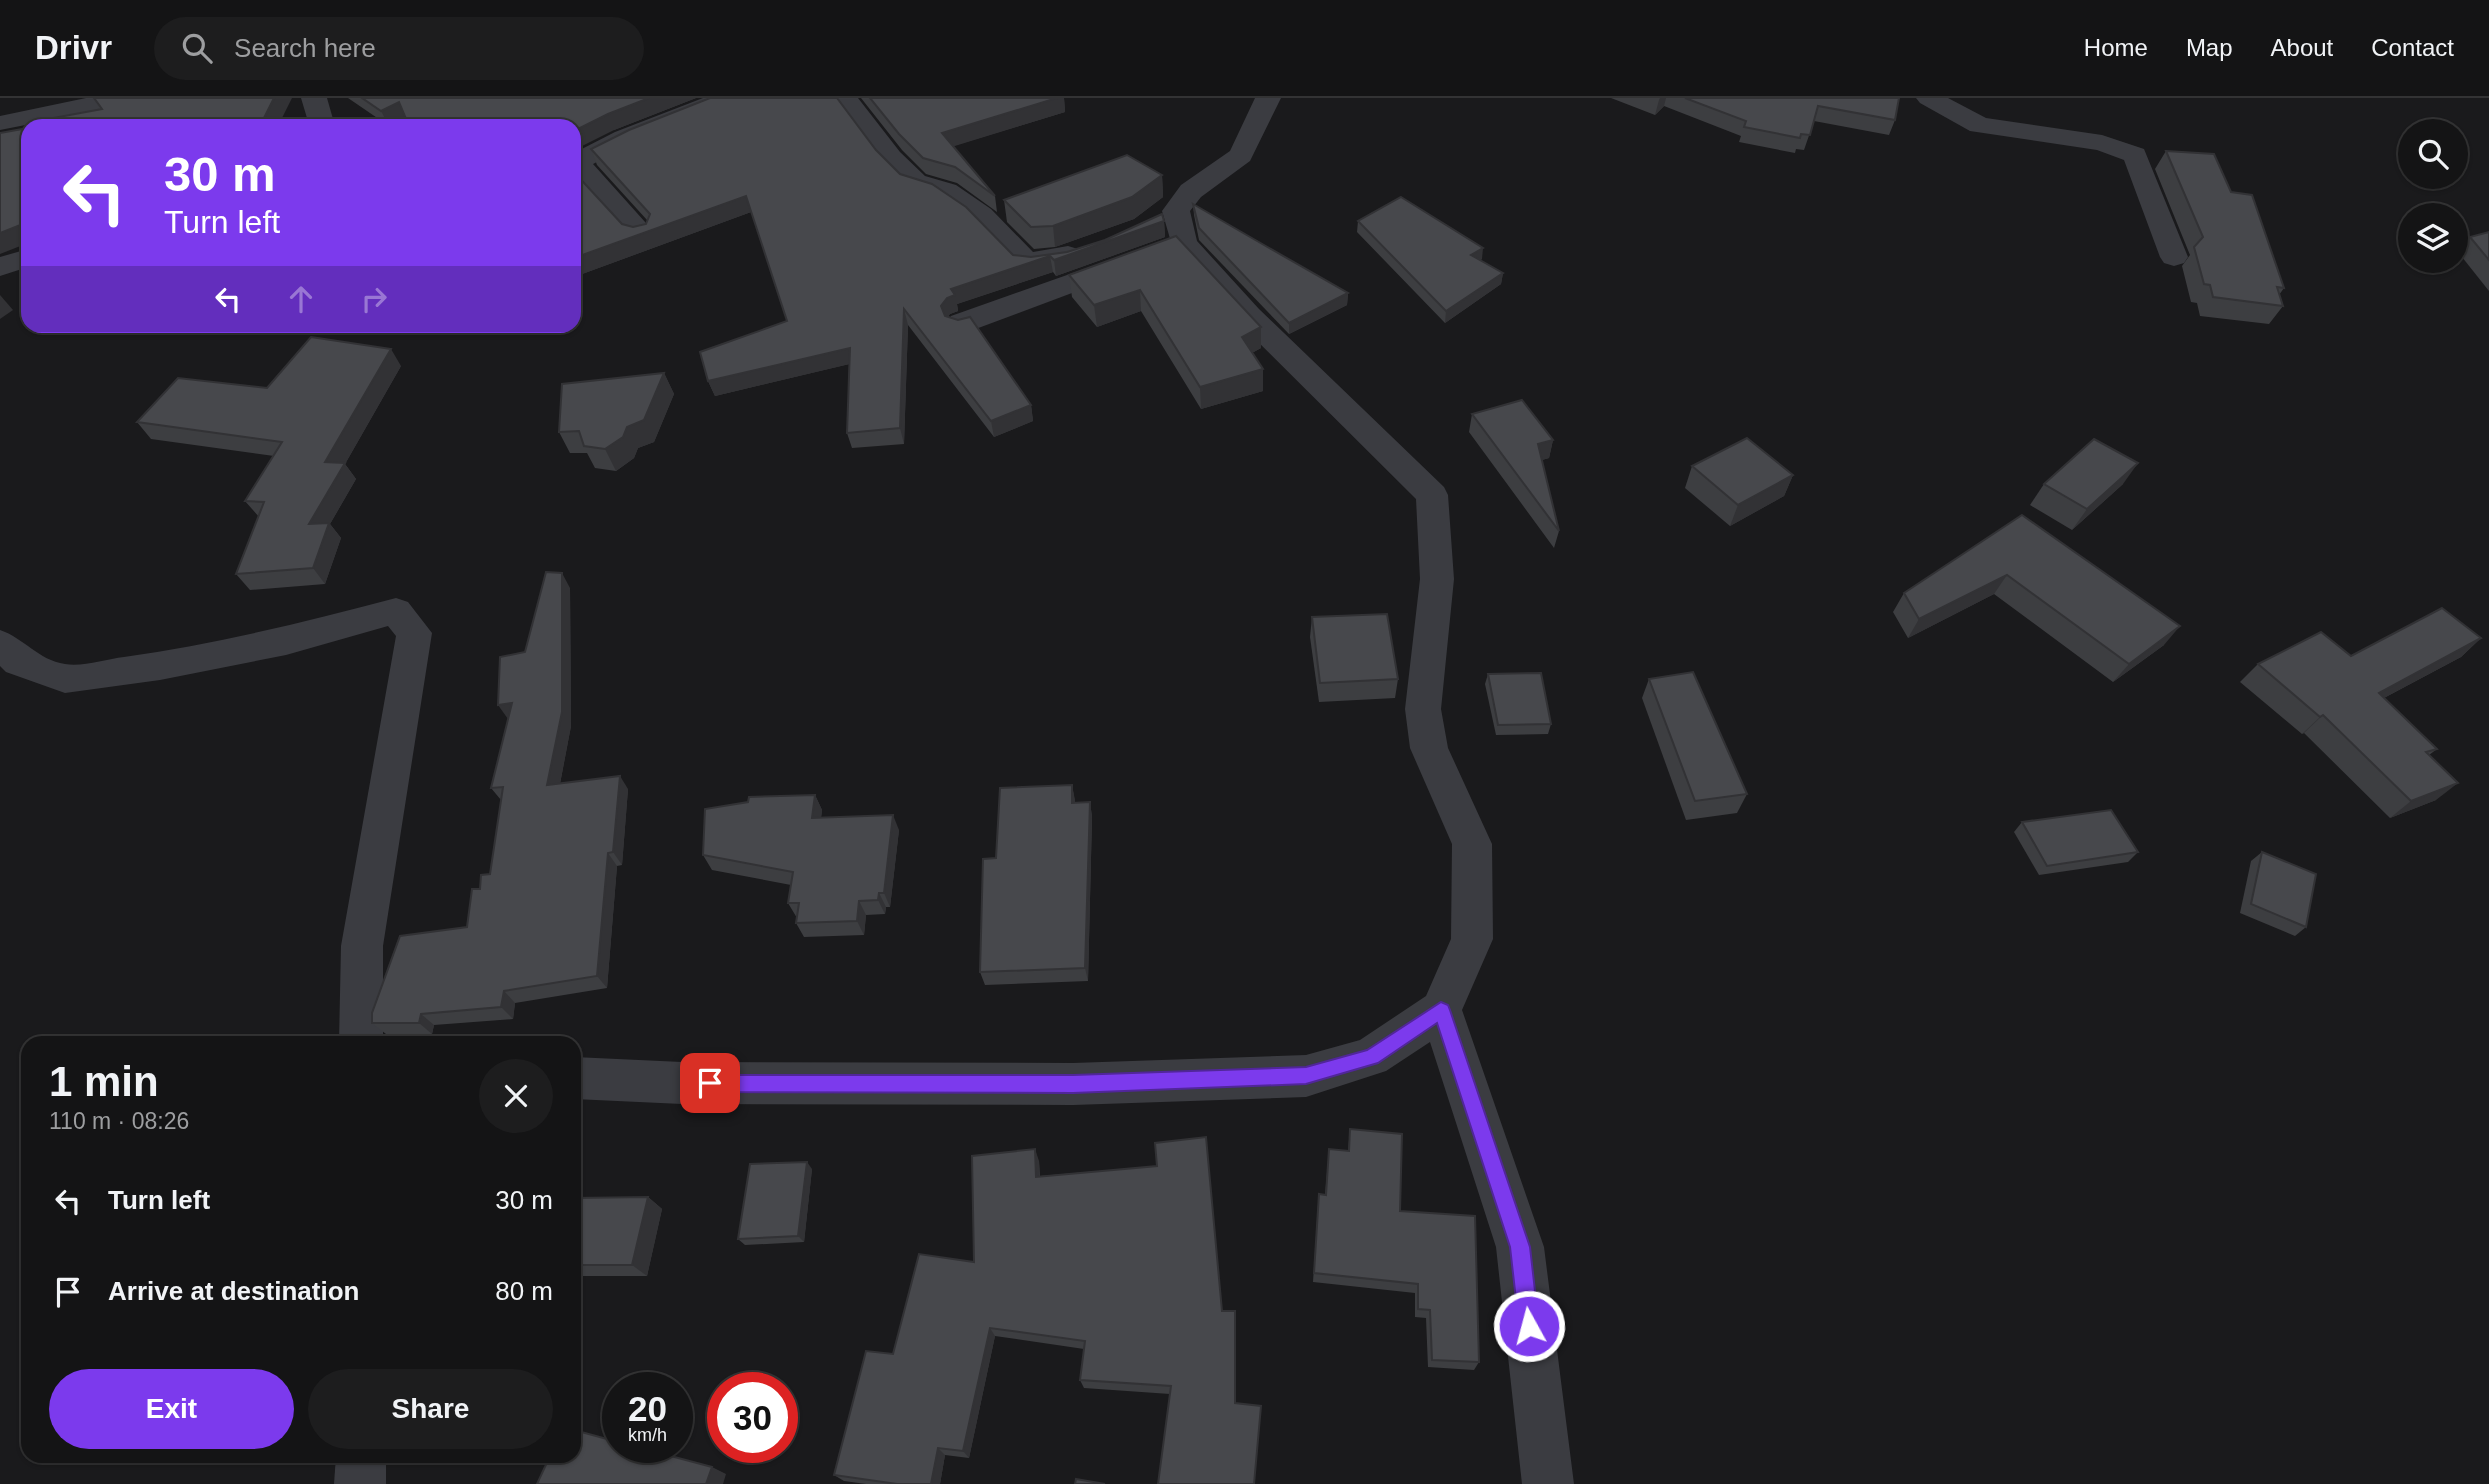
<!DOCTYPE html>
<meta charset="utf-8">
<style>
:root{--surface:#141415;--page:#1d1d1e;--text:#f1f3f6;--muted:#9d9ea0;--line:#333334;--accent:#7c3aed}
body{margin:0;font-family:Helvetica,sans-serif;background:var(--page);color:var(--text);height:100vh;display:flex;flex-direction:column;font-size:26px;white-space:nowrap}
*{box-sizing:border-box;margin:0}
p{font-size:23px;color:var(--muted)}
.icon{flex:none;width:38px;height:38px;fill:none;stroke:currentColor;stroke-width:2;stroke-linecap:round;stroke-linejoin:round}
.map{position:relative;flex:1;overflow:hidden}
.sheet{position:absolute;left:21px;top:938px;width:560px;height:427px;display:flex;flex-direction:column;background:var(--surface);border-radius:21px;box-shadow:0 2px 5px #0004,0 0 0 2px var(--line)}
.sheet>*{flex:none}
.top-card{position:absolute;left:21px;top:21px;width:560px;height:214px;border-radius:21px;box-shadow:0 2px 5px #0004,0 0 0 2px var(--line);background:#7c3aed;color:#fff;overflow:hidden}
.tools{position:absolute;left:2398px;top:21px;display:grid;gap:14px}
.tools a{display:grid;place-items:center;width:70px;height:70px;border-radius:50%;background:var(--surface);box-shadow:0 2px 5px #0004,0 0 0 2px var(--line);font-size:35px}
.speed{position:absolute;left:602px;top:1274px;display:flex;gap:14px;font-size:35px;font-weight:700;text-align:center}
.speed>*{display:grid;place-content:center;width:91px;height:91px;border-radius:50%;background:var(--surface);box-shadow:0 2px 5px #0004,0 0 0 2px var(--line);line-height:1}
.speed small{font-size:18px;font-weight:400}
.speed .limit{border:10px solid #d22;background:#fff;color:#111}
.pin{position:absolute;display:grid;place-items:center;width:60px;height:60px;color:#fff;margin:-30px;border-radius:14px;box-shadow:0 4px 10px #0006}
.me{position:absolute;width:77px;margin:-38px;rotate:353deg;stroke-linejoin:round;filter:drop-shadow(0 0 5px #0008)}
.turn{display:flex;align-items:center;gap:24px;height:147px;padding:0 28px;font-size:32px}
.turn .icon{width:91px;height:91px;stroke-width:2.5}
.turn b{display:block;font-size:49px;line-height:60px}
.lanes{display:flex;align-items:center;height:66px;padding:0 28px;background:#0003;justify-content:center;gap:35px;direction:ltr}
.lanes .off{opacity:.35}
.round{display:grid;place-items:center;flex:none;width:74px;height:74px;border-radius:37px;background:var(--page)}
.head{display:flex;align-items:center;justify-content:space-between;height:119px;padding:0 28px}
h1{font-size:42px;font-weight:600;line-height:52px}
.cta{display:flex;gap:14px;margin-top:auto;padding:14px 28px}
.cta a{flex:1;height:80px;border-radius:42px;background:var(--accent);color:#fff;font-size:28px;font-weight:600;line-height:80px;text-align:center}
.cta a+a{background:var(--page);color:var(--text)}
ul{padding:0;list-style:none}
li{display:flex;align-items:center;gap:21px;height:91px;padding:0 28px}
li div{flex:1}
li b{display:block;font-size:26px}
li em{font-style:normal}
header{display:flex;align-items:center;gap:42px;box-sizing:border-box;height:98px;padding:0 35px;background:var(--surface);border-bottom:2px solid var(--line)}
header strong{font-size:33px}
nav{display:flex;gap:38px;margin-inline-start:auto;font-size:24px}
.search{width:490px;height:63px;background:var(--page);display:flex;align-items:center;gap:18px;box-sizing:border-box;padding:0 24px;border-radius:38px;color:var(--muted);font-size:26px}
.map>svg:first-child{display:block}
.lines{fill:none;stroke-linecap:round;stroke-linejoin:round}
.minor{fill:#3b3c41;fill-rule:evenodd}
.wall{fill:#3d3e41}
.shaded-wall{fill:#323235}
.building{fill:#47484c;stroke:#323235;stroke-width:2}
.route{fill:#7c3aed;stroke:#51269a;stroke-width:2}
</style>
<header>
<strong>Drivr</strong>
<div class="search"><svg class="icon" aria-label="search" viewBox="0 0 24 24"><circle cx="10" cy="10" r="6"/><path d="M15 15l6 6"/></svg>Search here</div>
<nav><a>Home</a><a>Map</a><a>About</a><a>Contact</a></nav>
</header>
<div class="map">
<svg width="2489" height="1386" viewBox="0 0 2489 1386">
<rect width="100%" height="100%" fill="#1a1a1c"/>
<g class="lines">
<!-- minor -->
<g class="minor">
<path d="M86,0H135L131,5L122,8L0,32V18Z"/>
<path d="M301,0H327L333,21L328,28H301L307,20Z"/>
<path d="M703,0H739L735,5L634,45L593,66L654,134L650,140L640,142L630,140L574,79V55L615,34Z"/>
<path d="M832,0H858L900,54L925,78L956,87L991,111L1033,154L1068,148L1078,151L1082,157L1078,163C1059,168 1035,175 1016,170L971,123L936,99L905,90L882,66Z"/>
<path d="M1255,0H1281L1250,63L1201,99L1190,113L1197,143L1259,211L1444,389L1448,397L1454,481L1441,611L1448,650L1492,746L1493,841L1462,912L1544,1149L1574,1386H1522L1496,1149L1430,944L1386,973L1306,999L1073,1007L682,1006L574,1001V959L682,964L1073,965L1306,957L1360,942L1426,898L1451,841L1452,746L1410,650L1405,611L1420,481L1416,401L1239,225L1173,151L1162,113L1181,87L1230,53Z"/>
<path d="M1916,0H1948L1986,20L2102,37L2144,51L2188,159L2184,165L2174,168L2164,165L2160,159L2124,62L2097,52L1970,33L1920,5Z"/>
<path d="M28,151V169L0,178V159Z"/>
<path d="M1118,159L1128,162L1132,168L1128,174L973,232L962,235L951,232L947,225L951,218Z"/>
<path d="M396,500L408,504L432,535L383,848V945H339L341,848L396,538L388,528L286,557L160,582L65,595L6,574L0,568V532C24,540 38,562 65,566C83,569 106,561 124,559C216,546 306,524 396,500Z"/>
<path d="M336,1358H386V1386H334Z"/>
</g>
</g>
<!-- wall -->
<g class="wall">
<path d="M348,0H696L614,32L406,21L389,28Z"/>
<path d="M861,0H1064L1065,14L953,48L995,98L997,114L957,85L926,76L902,52Z"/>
<path d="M1611,0H1899L1895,22L1889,37L1814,23L1804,52L1796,51L1795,55L1739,44L1741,38L1664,8L1655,17Z"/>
<path d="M591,51L876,52L900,76L1013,157L1031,159L1067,154L1164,123L1165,139L1056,178L1053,174L957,206L958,213L950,216L948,218L1031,307L1033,323L994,339L908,227L904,346L852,350L847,335L849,266L715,298L708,283L787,223L751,114L574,179V74L622,126L633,129L646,126L647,122L597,67Z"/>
<path d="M2166,53L2231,94L2284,190L2279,197L2283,208L2269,226L2200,218L2197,205L2191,204L2182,168L2190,157L2155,71Z"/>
<path d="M1162,77L1163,99L1134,121L1055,149L1034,151L1007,124L1004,102Z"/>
<path d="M1193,106L1348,195L1347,207L1289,236L1199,142L1194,117Z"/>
<path d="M1358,123L1482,161L1480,162L1503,175L1501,186L1445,225L1357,134Z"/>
<path d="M2489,134V193L2458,154L2470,139Z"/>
<path d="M1176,138L1261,229V250L1252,255L1263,271V293L1201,311L1141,213L1097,229L1072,199L1069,177Z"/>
<path d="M401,268L345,366L356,381L330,426L341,440L325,486L250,492L236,476L259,419L245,403L274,358L151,341L137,324L267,290Z"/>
<path d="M664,275L674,296L654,344L638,350L634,360L616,373L595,370L587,355H570L559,334Z"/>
<path d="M1472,316L1553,342L1549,360L1542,362L1559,433L1554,450L1469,334Z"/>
<path d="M1692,368L1793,377L1784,398L1730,428L1685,390Z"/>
<path d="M2044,386H2123L2072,432L2030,407Z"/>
<path d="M2022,417L2164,547L2113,584L1994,496L1908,540L1893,514L1904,495Z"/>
<path d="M570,490L571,628L560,686L628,691L622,767L617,768L607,890L515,905L513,921L434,927L432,936H386L372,925L467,829L480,791L490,776L501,702L491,690L525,554Z"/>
<path d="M1312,519L1398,581L1395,600L1319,604L1310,539Z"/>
<path d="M2481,540L2461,559L2384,600L2437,651L2429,657L2436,702L2390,720L2304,635L2302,636L2240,584L2258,566L2351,558Z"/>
<path d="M1488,576L1551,626L1548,636L1496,637L1485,586Z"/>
<path d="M1649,581L1747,696L1737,715L1686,722L1642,600Z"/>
<path d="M1072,687L1075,705L1090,704L1092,719L1088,883L985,887L980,874L996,760Z"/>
<path d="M815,697L822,712L821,720L899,732L890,809H886L885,816L866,817L864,837L804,839L796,825L797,820L788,805L791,787L712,772L703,757Z"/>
<path d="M2022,724L2138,754L2128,764L2039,777L2014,734Z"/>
<path d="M2262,754L2306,829L2295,838L2240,815L2251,763Z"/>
<path d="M1350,1031L1400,1113L1479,1264L1474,1272L1428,1269L1426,1220L1415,1219V1195L1313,1184L1318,1106L1319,1096L1325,1097L1329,1051L1348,1053Z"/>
<path d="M1206,1039L1170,1296L1084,1290L1080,1282L1084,1251L995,1238L969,1360L945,1357L940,1386H866L844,1383L834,1377L974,1164L1039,1063L1040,1078L1157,1068Z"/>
<path d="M812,1071L804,1144L745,1147L738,1141Z"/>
<path d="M648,1099L662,1111L647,1178H574V1100Z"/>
</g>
<!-- shaded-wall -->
<g class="shaded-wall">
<path d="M274,0H292L278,28H260Z"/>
<path d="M649,0H696L614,32L574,52V33L608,16Z"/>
<path d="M1057,0H1064L1065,14L945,51L942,35Z"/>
<path d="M1660,0H1666L1664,8L1655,17L1659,2Z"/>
<path d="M399,4L407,20L389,28L381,13Z"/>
<path d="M1162,77L1163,99L1134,121L1055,149L1053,128Z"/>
<path d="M746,98L751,114L574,179V160Z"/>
<path d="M1164,123L1165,139L1056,178L1054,162Z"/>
<path d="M28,124V145L0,156V135Z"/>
<path d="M1483,150L1482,161L1470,168L1471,157Z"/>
<path d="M1050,158L1053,174L957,206L958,213L950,216L945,224L941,208L951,191Z"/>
<path d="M1503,175L1501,186L1445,225L1446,213Z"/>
<path d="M1140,192L1141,213L1097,229L1094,207Z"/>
<path d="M1348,195L1347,207L1289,236V225Z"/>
<path d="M0,197L13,212L0,221Z"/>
<path d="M904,211L908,227L904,346L900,330Z"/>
<path d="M1261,229V250L1242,260V239Z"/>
<path d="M850,250L854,265L715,298L708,283Z"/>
<path d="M391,251L401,268L345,366L356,381L330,426L341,440L325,486L313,470L309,426L325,364Z"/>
<path d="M1263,271V293L1201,311L1200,289Z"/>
<path d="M664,275L674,296L654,344L638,350L634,360L616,373L605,351Z"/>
<path d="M1031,307L1033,323L994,339L991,323Z"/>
<path d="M1553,342L1549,360L1534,364L1538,346Z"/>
<path d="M2138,365L2123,386L2072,432L2087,411Z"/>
<path d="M1793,377L1784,398L1730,428L1738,407Z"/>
<path d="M562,475L570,490L571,628L557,701L547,687Z"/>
<path d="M2007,477L1994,496L1908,540L1919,521Z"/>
<path d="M2180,528L2164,547L2113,584L2129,566Z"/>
<path d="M2481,540L2461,559L2359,613L2379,595Z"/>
<path d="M512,605L508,621L498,607Z"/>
<path d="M2323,617L2304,635L2302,636L2320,619Z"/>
<path d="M620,678L628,691L622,767L613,754Z"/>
<path d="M2458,685L2436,702L2390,720L2411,703Z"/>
<path d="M1072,687L1075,702L1074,720L1072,705Z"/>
<path d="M815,697L822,712L819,736L812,720Z"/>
<path d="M1090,704L1092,719L1088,883L1085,870Z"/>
<path d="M893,717L899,732L890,809L884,795Z"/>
<path d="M608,755L617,768L607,890L597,878Z"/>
<path d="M879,795L886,809L885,816L878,802Z"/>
<path d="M859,803L866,817L864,837L857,823Z"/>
<path d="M504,893L515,905L513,921L501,909Z"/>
<path d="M421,916L434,927L432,936L419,925Z"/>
<path d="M1035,1051L1039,1063L1040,1090L1036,1079Z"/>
<path d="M807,1064L812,1071L804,1144L798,1138Z"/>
<path d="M648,1099L662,1111L647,1178L632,1167Z"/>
<path d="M990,1230L995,1238L969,1360L963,1353Z"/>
<path d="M938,1350L945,1357L940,1386H931Z"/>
<path d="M712,1369L726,1376L723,1386H706Z"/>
</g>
<!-- building -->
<g class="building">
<path d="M94,0H274L260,28H37V23L102,11Z"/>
<path d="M362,0H649L608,16L574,33V28H409L399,4L381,13Z"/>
<path d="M710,0H837L876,52L900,76L932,86L966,109L1013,157L1031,159L1067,154L1105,142L1162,116L1164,123L1054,162L1050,158L951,191L955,197L947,200L941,208L945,218L958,222L970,219L1031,307L991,323L904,211L900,330L847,335L850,250L708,283L700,254L787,223L746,98L574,160V74L622,126L633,129L646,126L650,116L591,51L629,32Z"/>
<path d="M870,0H1057L942,35L995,98L955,69L923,60L899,36Z"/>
<path d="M1685,0H1899L1895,22L1818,8L1810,37L1801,36L1800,40L1744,29L1746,23Z"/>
<path d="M28,30V124L0,135V35Z"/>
<path d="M2166,53L2214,56L2231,94L2252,97L2284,190L2277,189L2283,208L2213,199L2210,187L2204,186L2194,149L2203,139Z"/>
<path d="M1127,57L1162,77L1132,99L1053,128L1031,129L1004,102Z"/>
<path d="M1401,99L1483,150L1471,157L1503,175L1446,213L1358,123Z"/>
<path d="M1193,106L1264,147L1348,195L1289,225L1199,130Z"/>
<path d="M2489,134V162L2470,139Z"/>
<path d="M1176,138L1261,229L1242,239L1263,271L1200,289L1140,192L1094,207L1069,177Z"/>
<path d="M311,239L391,251L325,364L345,365L309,426L329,425L313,470L236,476L264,404L245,403L282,344L137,324L178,280L267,290Z"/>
<path d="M664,275L644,322L627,329L623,339L605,351L584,348L579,333L559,334L562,286Z"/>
<path d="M1522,302L1553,342L1538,346L1559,433L1472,316Z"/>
<path d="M1747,340L1793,377L1738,407L1692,368Z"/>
<path d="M2094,341L2138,365L2087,411L2044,386Z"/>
<path d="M2022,417L2180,528L2129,566L2007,477L1919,521L1904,495Z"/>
<path d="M546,474L562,475V614L547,687L620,678L613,754L608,755L597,878L504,893L501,909L421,916L419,925H372V915L400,838L467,829L472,791H480L481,777L490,776L503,689L491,690L512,605L498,607L500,559L525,554Z"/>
<path d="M2442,510L2481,540L2379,595L2437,651L2426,654L2458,685L2411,703L2323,617L2320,619L2258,566L2321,534L2351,558Z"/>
<path d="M1387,516L1398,581L1320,585L1312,519Z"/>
<path d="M1693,574L1747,696L1695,703L1649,581Z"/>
<path d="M1541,575L1551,626L1498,627L1488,576Z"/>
<path d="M1072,687V705L1090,704L1085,870L980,874L983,761L996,760L1000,690Z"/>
<path d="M815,697L812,720L893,717L884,795H879L878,802L859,803L857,823L796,825L799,805H788L793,774L703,757L705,711L748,704L749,699Z"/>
<path d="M2111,712L2138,754L2047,768L2022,724Z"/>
<path d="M2262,754L2316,776L2306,829L2251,806Z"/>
<path d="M1350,1031L1402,1036L1400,1113L1475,1118L1479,1264L1432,1262L1430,1212L1418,1211V1186L1314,1175L1319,1096L1326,1097L1329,1051L1349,1053Z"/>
<path d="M1206,1039L1222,1213H1235V1305L1261,1308L1254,1386H1158L1171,1288L1080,1282L1085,1243L990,1230L963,1353L938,1350L931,1386H897L834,1377L866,1253L893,1256L919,1156L974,1164L972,1058L1035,1051L1036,1079L1157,1068L1155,1045Z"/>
<path d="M807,1064L798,1138L738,1141L750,1066Z"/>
<path d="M648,1099L632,1167H574V1100Z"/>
<path d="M574,1332L618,1344V1349H637L712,1369L706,1386H537L550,1358H574Z"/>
<path d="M1076,1381L1105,1386H1075Z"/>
</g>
<!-- route -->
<path class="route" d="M1441,904L1448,907L1450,912L1530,1149L1539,1228L1536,1235L1529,1238L1522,1235L1519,1228L1510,1149L1437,925L1378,965L1306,986L1073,995L710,994L704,991L701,985L704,979L710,977H1073L1306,969L1367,952Z"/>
</svg>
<div class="tools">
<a><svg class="icon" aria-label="search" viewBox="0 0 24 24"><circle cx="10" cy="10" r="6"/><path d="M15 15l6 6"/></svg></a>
<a><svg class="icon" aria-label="layers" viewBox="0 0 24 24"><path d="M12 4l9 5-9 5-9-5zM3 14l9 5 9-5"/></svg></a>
</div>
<div class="speed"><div>20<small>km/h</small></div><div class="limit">30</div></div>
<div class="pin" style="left:710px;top:985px;background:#d93025"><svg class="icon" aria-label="arrive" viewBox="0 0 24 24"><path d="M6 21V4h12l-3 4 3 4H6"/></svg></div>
<svg class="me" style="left:1529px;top:1228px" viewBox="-20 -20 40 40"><circle r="17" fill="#7c3aed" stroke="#fff" stroke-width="3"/><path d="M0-11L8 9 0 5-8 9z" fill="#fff"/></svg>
<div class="top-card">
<div class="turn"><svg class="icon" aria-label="left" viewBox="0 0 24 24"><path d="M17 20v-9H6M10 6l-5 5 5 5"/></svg><div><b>30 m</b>Turn left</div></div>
<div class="lanes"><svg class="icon" aria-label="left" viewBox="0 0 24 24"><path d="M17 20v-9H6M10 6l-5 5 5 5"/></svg><svg class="icon off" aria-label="ahead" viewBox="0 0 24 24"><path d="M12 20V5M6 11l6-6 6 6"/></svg><svg class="icon off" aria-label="right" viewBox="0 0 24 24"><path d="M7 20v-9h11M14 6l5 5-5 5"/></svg></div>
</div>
<section class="sheet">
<div class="head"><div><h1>1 min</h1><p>110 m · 08:26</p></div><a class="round"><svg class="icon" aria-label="close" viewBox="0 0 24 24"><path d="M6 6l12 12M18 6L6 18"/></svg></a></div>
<ul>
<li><svg class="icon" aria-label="left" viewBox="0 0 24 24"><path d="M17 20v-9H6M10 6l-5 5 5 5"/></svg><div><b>Turn left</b></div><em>30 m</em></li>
<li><svg class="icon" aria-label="arrive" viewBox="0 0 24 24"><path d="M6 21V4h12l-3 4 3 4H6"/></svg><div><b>Arrive at destination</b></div><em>80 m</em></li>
</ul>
<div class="cta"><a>Exit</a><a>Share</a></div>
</section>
</div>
